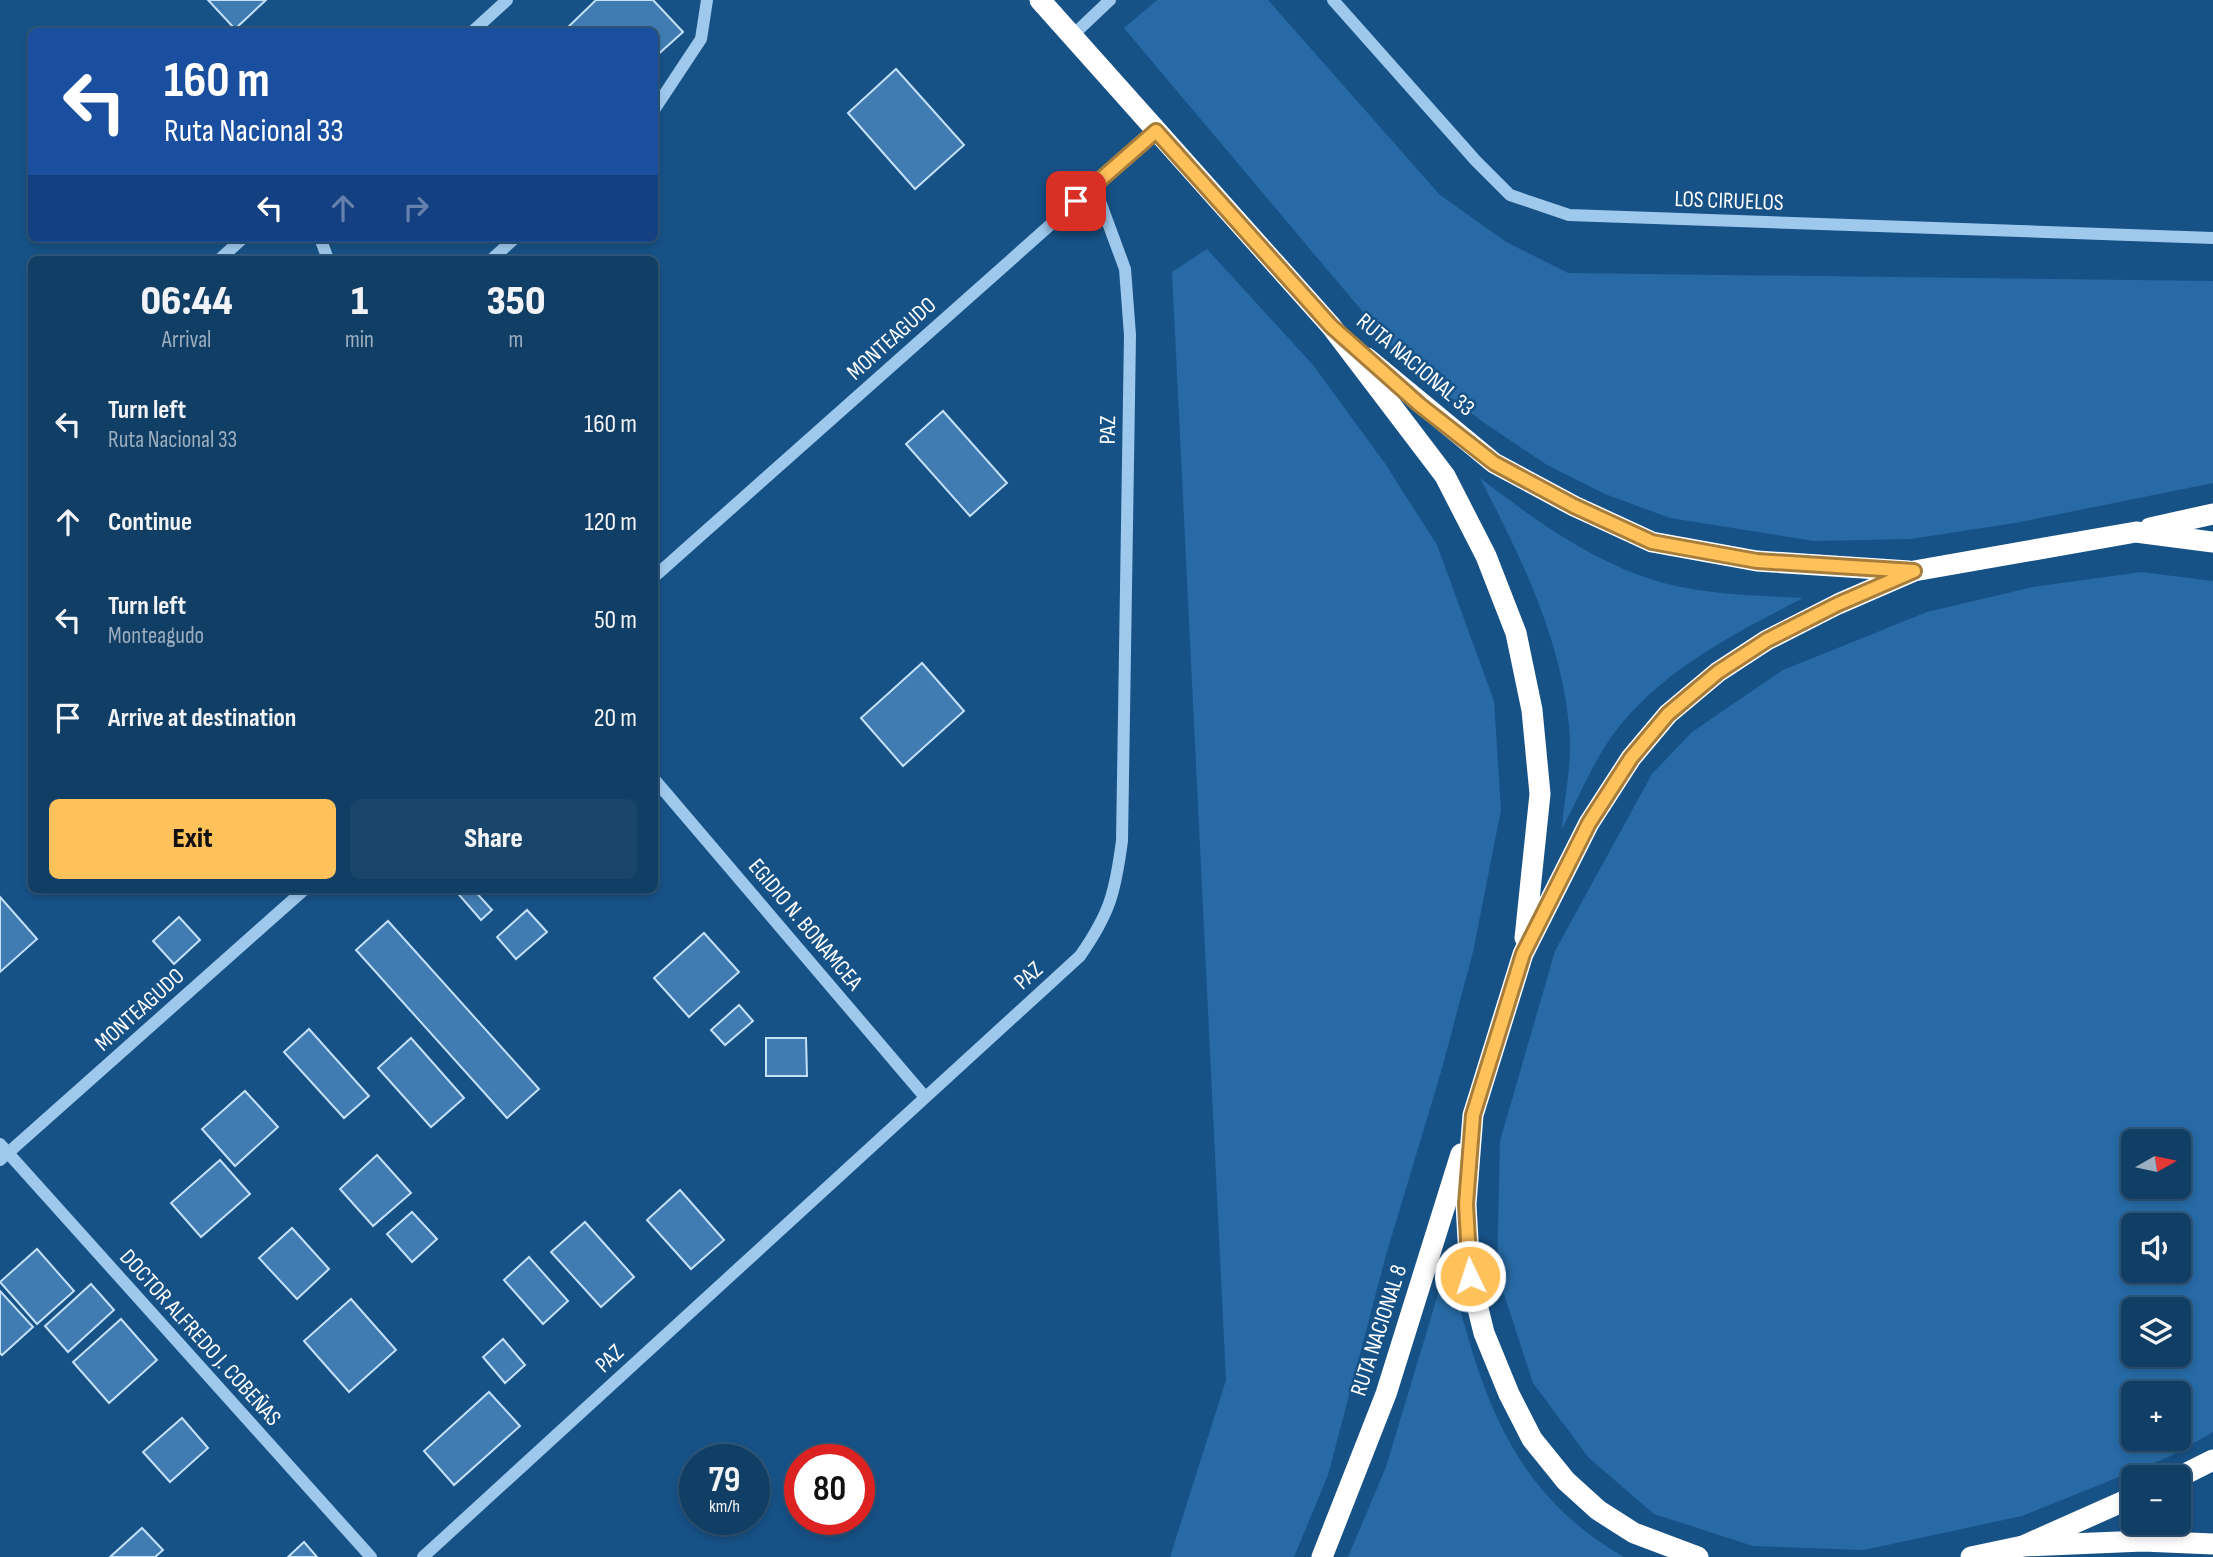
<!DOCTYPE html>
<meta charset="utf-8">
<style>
:root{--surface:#113e65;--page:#1a456b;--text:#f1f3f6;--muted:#9caebf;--line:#305779;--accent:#ffc15a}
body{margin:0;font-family:"Sofia Sans Condensed",sans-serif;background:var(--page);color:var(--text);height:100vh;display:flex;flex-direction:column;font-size:26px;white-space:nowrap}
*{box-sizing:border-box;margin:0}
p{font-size:23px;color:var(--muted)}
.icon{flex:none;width:38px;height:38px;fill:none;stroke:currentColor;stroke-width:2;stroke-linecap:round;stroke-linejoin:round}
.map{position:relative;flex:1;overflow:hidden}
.side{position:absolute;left:28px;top:256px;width:630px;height:637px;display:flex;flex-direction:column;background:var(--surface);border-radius:10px;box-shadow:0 4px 10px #0003,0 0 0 2px var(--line)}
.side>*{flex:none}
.banner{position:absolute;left:28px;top:28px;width:630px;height:214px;border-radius:10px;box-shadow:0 4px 10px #0003,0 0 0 2px var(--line);background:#1a4fa0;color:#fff;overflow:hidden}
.needle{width:46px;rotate:81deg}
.tools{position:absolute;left:2121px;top:1129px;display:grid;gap:14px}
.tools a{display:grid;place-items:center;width:70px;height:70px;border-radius:10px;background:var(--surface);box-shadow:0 4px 10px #0003,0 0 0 2px var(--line);font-size:35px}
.speed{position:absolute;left:679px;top:1444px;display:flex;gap:14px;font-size:35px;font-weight:700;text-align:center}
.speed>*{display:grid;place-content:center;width:91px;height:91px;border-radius:50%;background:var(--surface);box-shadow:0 4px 10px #0003,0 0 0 2px var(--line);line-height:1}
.speed small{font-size:18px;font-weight:400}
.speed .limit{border:10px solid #d22;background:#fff;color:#111}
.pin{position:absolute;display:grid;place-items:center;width:60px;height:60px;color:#fff;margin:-30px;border-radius:14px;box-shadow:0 4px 10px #0006}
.me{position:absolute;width:77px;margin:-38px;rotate:356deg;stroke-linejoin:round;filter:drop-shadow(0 0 5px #0008)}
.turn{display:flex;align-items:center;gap:24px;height:147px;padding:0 21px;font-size:32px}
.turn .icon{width:91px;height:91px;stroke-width:2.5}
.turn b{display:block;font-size:49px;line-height:60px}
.lanes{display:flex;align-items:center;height:66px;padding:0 21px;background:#0003;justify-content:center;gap:35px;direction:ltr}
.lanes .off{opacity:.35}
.eta{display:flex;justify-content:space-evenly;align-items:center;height:119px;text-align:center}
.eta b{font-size:42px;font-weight:800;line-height:49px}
.action{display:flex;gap:14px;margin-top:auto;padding:14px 21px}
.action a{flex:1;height:80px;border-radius:10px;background:var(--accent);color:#111;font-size:28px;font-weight:800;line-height:80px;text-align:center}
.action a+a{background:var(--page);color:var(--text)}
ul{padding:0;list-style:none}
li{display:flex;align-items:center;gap:21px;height:98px;padding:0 21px}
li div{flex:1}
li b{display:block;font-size:26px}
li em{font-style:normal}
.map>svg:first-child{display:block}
.green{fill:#276aa5;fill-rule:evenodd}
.building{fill:#407cb1;stroke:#c4e1fa;stroke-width:2}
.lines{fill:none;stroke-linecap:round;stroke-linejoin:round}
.minor{stroke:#9ec9ed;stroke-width:12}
.highway{stroke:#fff;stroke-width:21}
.route-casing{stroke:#a67d3a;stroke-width:18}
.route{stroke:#ffc15a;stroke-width:12}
.labels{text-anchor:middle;stroke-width:5;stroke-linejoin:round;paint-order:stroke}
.street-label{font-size:23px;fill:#fff;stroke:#175287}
</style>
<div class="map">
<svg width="2213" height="1557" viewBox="0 0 2213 1557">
<rect width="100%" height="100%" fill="#175287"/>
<!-- green -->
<g class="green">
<path d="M1157,0H1268L1440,195L1506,242L1568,273L2213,281V483L2015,523L1910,539L1814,541L1670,518L1605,494L1547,465L1483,422L1405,362L1124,28Z"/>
<path d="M1207,249L1313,365L1384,462L1437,545L1494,701L1501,810L1473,952L1441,1072L1386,1255L1328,1475L1294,1557H1170L1226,1380L1172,272Z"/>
<path d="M1480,478C1530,516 1580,553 1639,575C1691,595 1749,595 1803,598C1730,636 1649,676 1604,748C1588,774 1576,802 1562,829C1564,800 1571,768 1570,739C1565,646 1522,559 1480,478Z"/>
<path d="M2141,572L2213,581V1432L2171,1456L2022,1516L1864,1550L1753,1546L1654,1514L1589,1458L1533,1383L1497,1273L1500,1141L1555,951L1652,774L1692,732L1783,670L1927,612L2033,587ZM2133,1141H2179V1186H2133ZM2133,1225H2179V1270H2133ZM2133,1309H2179V1354H2133ZM2133,1393H2179V1438H2133Z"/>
<path d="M1448,1261C1478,1383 1506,1490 1624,1557H1348L1386,1467Z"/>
</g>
<!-- building -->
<g class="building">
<path d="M208,0H266L235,29Z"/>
<path d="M596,0H653L683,32L654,58V32H563Z"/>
<path d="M896,69L964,145L915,189L848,113Z"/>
<path d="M943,411L1007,483L970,516L906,444Z"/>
<path d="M922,663L964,711L903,766L861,718Z"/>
<path d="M454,889H473L492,910L481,920Z"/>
<path d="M0,897L37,939L0,972Z"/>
<path d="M527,910L547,932L516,959L497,937Z"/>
<path d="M179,917L200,940L174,964L153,941Z"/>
<path d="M388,921L539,1089L507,1118L356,950Z"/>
<path d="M704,933L739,972L689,1017L654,978Z"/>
<path d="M739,1005L753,1021L725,1045L711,1030Z"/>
<path d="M309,1029L369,1096L344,1118L284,1052Z"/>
<path d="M411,1038L464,1098L431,1127L378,1068Z"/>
<path d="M766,1038H806L807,1076H766Z"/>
<path d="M245,1091L278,1127L235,1166L202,1129Z"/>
<path d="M377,1155L411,1193L373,1226L340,1189Z"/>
<path d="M220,1160L250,1194L201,1237L171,1203Z"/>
<path d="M680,1190L724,1240L691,1269L647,1220Z"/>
<path d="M412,1212L437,1239L412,1262L387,1234Z"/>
<path d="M585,1222L634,1277L601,1307L551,1252Z"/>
<path d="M292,1228L329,1269L297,1299L259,1258Z"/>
<path d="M37,1249L74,1291L37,1324L0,1282Z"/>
<path d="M529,1257L568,1301L543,1324L504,1280Z"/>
<path d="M91,1284L114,1310L68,1352L45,1326Z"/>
<path d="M0,1291L33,1327L2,1355L0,1353Z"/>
<path d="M351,1299L396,1350L349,1392L304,1341Z"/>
<path d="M121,1319L157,1360L109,1403L73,1362Z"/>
<path d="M503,1339L525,1365L505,1383L483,1357Z"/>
<path d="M489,1392L520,1426L454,1485L424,1451Z"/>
<path d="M182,1418L208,1448L170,1482L143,1452Z"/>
<path d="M142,1528L163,1550L155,1557H110Z"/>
<path d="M304,1542L317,1557H288Z"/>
</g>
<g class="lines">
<!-- minor -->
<g class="minor">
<path d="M1333,0L1476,161L1510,195L1569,215L2213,238"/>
<path d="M472,32L507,0"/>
<path d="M1072,36L1110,0"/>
<path d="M654,110L701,39L707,0"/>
<path d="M320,238L328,259"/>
<path d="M220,259L243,238"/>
<path d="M492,259L515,238"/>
<path d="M654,577L1156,131"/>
<path d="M654,779L925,1097"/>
<path d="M0,1144L371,1557"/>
<path d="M0,1160L305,889"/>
<path d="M423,1557L1080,956C1110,913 1115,893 1122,841L1130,335L1125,269L1094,185"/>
</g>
<!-- highway -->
<g class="highway">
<path d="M1040,0L1331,326L1445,476L1486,556L1516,633L1532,710L1540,794L1525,938"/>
<path d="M1367,358L1494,463L1574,506L1652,542L1757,561L1909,571"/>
<path d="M2150,528L2213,514"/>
<path d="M2179,1477L2213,1460"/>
<path d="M2023,1546L2143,1541L2213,1544"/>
<path d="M1322,1557L1386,1394L1461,1154"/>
<path d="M1698,1557L1634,1533L1598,1510L1566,1481L1532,1439L1509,1394L1484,1333L1470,1276L1466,1204L1473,1115L1523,954L1589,823L1631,758L1668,714L1718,672L1767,640L1838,604L1914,571L2136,532L2213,542"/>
<path d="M1971,1557L2023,1546L2133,1497"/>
</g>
</g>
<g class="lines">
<defs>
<path id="route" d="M1076,201L1156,131L1331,326L1420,405L1494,463L1574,506L1652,542L1757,561L1914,571L1838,604L1767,640L1718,672L1668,714L1631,758L1589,823L1523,954L1473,1115L1466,1204L1470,1276"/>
</defs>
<!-- route casing -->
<use href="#route" class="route-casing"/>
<!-- route -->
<use href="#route" class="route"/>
</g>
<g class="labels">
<!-- street labels -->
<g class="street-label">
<text transform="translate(1729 200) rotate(2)" y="8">LOS CIRUELOS</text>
<text transform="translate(891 338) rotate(-42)" y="8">MONTEAGUDO</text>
<text transform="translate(1416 364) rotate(40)" y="8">RUTA NACIONAL 33</text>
<text transform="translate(1107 430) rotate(-89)" y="8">PAZ</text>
<text transform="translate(806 924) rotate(50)" y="8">EGIDIO N. BONAMCEA</text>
<text transform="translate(1028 975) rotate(-42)" y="8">PAZ</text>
<text transform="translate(139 1009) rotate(-42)" y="8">MONTEAGUDO</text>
<text transform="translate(1378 1330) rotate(-72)" y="8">RUTA NACIONAL 8</text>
<text transform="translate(201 1337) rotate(48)" y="8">DOCTOR ALFREDO J. COBEÑAS</text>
<text transform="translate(609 1358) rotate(-43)" y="8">PAZ</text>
</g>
</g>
</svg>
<div class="tools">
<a><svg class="needle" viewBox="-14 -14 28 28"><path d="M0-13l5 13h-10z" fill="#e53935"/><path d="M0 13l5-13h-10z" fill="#9caebf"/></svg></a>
<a><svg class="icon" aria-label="sound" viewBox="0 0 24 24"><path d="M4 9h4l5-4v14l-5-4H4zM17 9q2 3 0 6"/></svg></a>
<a><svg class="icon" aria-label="layers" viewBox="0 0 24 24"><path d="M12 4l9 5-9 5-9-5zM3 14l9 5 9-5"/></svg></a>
<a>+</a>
<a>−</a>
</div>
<div class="speed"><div>79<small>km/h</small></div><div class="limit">80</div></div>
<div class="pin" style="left:1076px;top:201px;background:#d93025"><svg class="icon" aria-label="arrive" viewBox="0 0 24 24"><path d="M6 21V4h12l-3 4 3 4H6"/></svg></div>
<svg class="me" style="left:1470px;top:1276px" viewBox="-20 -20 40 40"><circle r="17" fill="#ffc15a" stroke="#fff" stroke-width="3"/><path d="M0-11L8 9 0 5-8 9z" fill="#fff"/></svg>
<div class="banner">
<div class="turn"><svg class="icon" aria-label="left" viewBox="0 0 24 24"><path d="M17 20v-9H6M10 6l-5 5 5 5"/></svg><div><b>160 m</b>Ruta Nacional 33</div></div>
<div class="lanes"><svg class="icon" aria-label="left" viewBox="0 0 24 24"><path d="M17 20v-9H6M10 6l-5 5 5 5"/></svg><svg class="icon off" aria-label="ahead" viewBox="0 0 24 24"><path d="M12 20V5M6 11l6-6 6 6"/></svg><svg class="icon off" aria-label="right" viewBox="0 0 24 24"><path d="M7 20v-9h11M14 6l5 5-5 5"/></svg></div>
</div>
<section class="side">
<div class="eta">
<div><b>06:44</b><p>Arrival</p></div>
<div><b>1</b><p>min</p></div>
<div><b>350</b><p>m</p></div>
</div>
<ul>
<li><svg class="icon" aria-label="left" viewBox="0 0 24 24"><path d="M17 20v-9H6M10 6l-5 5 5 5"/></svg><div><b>Turn left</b><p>Ruta Nacional 33</p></div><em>160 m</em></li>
<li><svg class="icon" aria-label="ahead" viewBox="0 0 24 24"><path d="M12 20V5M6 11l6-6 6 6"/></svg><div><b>Continue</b></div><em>120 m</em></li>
<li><svg class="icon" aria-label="left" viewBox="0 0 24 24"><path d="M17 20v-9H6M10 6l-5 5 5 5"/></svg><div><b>Turn left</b><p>Monteagudo</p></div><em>50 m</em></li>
<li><svg class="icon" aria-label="arrive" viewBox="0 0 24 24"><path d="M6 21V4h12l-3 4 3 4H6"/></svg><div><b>Arrive at destination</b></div><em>20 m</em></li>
</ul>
<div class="action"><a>Exit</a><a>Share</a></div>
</section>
</div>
